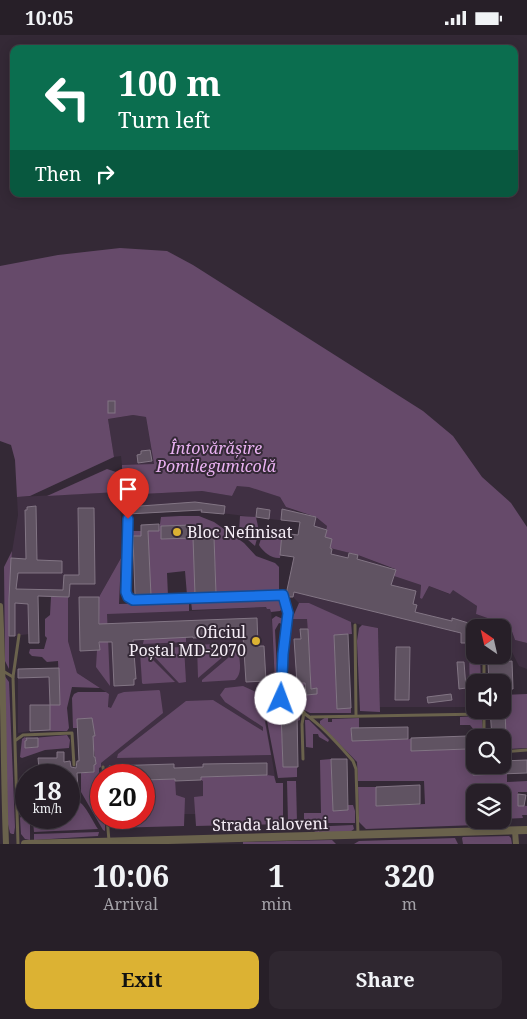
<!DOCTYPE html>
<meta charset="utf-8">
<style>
:root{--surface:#271f28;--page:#2f2730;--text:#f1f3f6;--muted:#a4a2a8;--line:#433d45;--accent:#dcb233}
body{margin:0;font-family:"Noto Serif",serif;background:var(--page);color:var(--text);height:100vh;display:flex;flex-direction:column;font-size:19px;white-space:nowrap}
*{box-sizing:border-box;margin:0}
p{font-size:16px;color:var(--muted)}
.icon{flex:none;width:28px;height:28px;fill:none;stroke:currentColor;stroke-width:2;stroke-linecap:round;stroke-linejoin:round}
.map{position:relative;height:809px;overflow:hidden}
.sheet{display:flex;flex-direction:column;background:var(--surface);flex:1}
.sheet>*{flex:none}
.banner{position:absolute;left:10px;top:10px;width:508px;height:152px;border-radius:10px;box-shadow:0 2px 12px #0003,0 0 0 1px var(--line);background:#0b6e4f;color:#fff;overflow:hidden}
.needle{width:32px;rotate:326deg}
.fabs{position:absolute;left:466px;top:584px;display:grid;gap:10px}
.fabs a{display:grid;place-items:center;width:45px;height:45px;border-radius:10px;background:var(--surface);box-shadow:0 2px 12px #0003,0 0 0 1px var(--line);font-size:25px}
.speed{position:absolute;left:15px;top:729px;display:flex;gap:10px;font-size:25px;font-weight:700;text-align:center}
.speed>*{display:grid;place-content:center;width:65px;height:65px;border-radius:50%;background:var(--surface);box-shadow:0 2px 12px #0003,0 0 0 1px var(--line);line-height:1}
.speed small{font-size:12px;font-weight:400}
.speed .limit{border:8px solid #d22;background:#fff;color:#111}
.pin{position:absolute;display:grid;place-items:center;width:42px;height:42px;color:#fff;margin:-51px -21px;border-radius:50% 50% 50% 0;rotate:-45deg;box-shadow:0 0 5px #0007}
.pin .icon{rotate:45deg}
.me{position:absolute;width:55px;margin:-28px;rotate:2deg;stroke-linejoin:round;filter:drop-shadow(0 0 4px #0008)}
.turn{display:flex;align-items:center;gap:18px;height:105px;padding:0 25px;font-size:22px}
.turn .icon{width:65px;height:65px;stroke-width:2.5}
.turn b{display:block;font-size:35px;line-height:42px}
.then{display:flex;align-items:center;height:48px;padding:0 25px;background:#0003;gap:10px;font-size:19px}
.eta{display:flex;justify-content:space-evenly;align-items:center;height:85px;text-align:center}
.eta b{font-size:30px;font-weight:700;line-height:35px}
.cta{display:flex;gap:10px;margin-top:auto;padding:10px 25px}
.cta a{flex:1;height:58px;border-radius:10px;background:var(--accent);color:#111;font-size:20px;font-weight:700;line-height:58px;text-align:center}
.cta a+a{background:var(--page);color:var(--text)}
.status{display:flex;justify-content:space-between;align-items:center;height:35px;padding:0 25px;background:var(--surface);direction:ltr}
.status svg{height:14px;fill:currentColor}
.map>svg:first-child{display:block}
.built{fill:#403043}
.green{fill:#664a6a;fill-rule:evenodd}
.building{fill:#605362;stroke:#827584}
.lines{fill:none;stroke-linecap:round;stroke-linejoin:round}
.service{stroke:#6a624c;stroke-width:3}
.minor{stroke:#6a624c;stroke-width:6}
.tertiary{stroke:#6a624c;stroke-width:8}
.route-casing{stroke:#114b97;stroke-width:12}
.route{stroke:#1a73e8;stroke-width:9}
.poi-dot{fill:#dcb233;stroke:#342936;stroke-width:2}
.labels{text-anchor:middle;stroke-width:4;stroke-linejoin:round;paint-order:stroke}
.park-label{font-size:16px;font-style:italic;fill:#e9b1f1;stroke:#342936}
.poi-label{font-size:16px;fill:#f6eef7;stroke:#342936;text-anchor:start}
.street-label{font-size:16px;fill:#f6eef7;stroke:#342936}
</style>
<div class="status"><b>10:05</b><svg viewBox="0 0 49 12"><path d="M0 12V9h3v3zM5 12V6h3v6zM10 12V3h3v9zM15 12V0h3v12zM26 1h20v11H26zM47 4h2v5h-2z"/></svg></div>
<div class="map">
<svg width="527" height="809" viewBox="0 0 527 809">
<rect width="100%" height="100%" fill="#342936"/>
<!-- built -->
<g class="built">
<path d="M133,380L146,382L154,430H122L121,421L114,422L108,384Z"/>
<path d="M237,451H249L280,462L286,472L296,476L295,487L195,475L124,480L122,460L202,456L232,461Z"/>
<path d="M118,457L121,482V523L99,562V570L187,567L189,568V576L271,572L275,650L260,651L276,748H283L195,779H179L175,783H110L144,782V740H109L108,732H101V728L105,723L109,659L77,638L68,606V563L26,561L28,569L29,599L15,601H9V564L11,523L18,480L17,462Z"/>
<path d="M302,478L316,482L327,491L330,513L358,520L396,535L394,541L421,550L420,563L422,564L429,551L449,559L452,554L477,571L476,579L510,591L515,605L527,608V634L519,631L511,615L503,614L502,592H475V612L469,614L470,672H380L378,593L362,590L346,586L309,568H299L293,562H288L287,556Z"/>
<path d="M292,584H307L311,648L288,649V605Z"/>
<path d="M59,633L60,670H50V696H30L18,698V634Z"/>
</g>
<!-- green -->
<g class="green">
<path d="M120,213L167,216L193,230L423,376L453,401L482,442L511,468L527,492V608L515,605L510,591L476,579L477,571L453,555L450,559L429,551L422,564L420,563L421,550L394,541L395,534L358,520L330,513L325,502L327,491L316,482L286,472L280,462L249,452L237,451L232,461L202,456L122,460V430L154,429L146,382L133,380L108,384L114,422L30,461L17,462L15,425L11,410L0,406V231L58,220Z"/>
<path d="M107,434L116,437L118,457L47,461Z"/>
<path d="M180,481H199L214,487L244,508L256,521L275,528L279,532V555L278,557L216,559L214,502L194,503L195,560H187L185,536L167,538L168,561L151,562L148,504L133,501V496H159L161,482ZM193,490V502L161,504V491Z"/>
<path d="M240,481L256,482L259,496L255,511L239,497Z"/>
<path d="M264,494L283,497L280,523C272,524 263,517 259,510Z"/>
<path d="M12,516L9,564V634L5,626L4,532Z"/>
<path d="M121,523L119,569L187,567L189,568V576L107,579L110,651L96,632L97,615H100L99,562Z"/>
<path d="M51,562H68V606L77,638L100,653L72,652L67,673L69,693L67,696H50V670H60L58,626L47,627L42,622L32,621L29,618L30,614H44L47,603L45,601V584L50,580Z"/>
<path d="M272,562L282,567V574L280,576L271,577L270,574H267L266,572L192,575L191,566Z"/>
<path d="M299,568H309L351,587L352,599L334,600L337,673H351V678H310L304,675L301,671L290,666L287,662H306V660L317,659V653L306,654V650L300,651L298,656L295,658H289L287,655L288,649L311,647L307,584H292Z"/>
<path d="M276,581L283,584L282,589L279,588L275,595L278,652L275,659L271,650H275L272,584Z"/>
<path d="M362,590L378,593L380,677L360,676L357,606L359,593Z"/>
<path d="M186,602V607L143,609L144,604Z"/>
<path d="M231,608L234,612L232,614L198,643L197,610Z"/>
<path d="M184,612L186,647L179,648L150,617V613Z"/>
<path d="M475,612V620H480L481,647L475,648V675H480L470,676V674L469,613Z"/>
<path d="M140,617H145L175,647L143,649L142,648Z"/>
<path d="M235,617L239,620C240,629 242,639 235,645L202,647V645Z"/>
<path d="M4,640L9,647L15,792L14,799H12L10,798L7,785Z"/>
<path d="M243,651L260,659L271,720L117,723L118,719L186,666L213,665L263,696V692L225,667L220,660L225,653Z"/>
<path d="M159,655L160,656L163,678L101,728V732L99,733V744H101V782L105,783V796L103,795L81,757V738L94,737V730L96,729L94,715H92L93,701H95L92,684H77V693H73L72,663L74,659L78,657H106L109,659L108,672L111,673L118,659L124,657Z"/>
<path d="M527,659V713L507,714L504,660Z"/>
<path d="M262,660L293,672L300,679V685L297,686L296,677L281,678L283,732H297V742L278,743Z"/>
<path d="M478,681L482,684L483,696L474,695L470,690H460V682Z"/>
<path d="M326,682L328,683V687H332V684L359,683V693L351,694L352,706L411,704L412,716L468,714V701L482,702H475L473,740L507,739V747L527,746V757H518V770L527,771V780H522L523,783L505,784V789L366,794L359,787L358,752H376L377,771L425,769L424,746H358L357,727L320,689V686ZM475,758H502V785H475Z"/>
<path d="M305,685H309L329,705L328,707L319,702L318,699H313V713L306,712Z"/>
<path d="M67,700L70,705L69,713L45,715L22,723L20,722L22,704L25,702L26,703L27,705L25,706V713L38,712V706L33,703Z"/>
<path d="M331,724L333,776L348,775V770H353L355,776V788H304V778H321L320,725Z"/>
<path d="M267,740L274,741L276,748H283V789L196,791L194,762L203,761V746L201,745V742Z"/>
<path d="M175,744L176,760L185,763L184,791L111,793L110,783L144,782V745Z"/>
<path d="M287,746H296L297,787H288Z"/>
<path d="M69,762C84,764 90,782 98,794L34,797L33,786L47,785V783L69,782Z"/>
<path d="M23,778H26V782L30,783V805L25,804L21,799L20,783Z"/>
<path d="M353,790L354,794L350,797L317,798L308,792Z"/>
<path d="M99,797L98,801L34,805V799Z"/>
<path d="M509,801L511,803L512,809H463L462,803L463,802Z"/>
<path d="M455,803L458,809H354L359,806Z"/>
<path d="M332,805L336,809H243V807Z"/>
</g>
<!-- building -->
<g class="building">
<rect x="108" y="366" width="7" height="12"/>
<path d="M150,415L152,426L138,428L137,420L141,419V416Z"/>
<path d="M144,443L145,459L122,460V444Z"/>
<path d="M195,467L225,471L224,479L201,477L202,475L127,479V472Z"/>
<path d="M36,471L37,525L62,526V538H18L16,554L63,555L64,540H79L78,473H94L95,549H70L69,562L38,561L39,608H29L28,569L15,568V601H9V564L11,523L26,524L25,475H27V472Z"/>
<path d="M257,473L270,475L269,484L256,482Z"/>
<path d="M282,474L316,482L314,491L327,495L325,502L332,504L330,513L332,514L331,519L348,523L349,518L358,520L357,524L396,535L391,550L416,556L413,569L417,570L415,577L452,586V583L475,590V612L469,613L468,608H461V598L294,557L293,562H288L287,555L294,522L280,520L282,498L298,500L300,487L281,485Z"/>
<path d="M159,489V496H148L151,561H135L133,501H141V490Z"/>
<path d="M193,490V503L161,504V491Z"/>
<path d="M214,502L216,559L195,560L193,503Z"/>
<path d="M79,562H99V589L257,583L258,611H264L266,646L246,647L243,601L193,603V602L133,605L136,644H134V650L114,651L112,607H99L100,615L80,616Z"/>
<path d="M300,594H308L311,654L317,653V659L306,660L305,648H297L294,604H301Z"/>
<path d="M348,599L351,673L337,674L334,600Z"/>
<path d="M396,612H410L409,665H395Z"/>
<path d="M512,626L513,654H502V648H489L488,628Z"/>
<path d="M457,627H464L466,653L459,654Z"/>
<path d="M59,633L60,670H50L49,642L18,643V634Z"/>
<path d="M451,659L452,665L428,668L427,662Z"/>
<path d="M30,670H50V695L30,696Z"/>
<path d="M490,675H505L506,701L492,702Z"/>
<path d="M281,677H297L298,732H283Z"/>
<path d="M92,683L95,701H93L94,722H95L96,729L94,730V737L77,738L78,753L69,754V740H58V737L45,738V740H30V735L39,734L38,723H57V717H64V727L70,726L71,732L76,733L77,726H79L77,684Z"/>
<path d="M408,692V704L352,706L351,693Z"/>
<path d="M468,701V714L411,716V703Z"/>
<path d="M26,703H38V712L25,713V706L27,705Z"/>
<path d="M331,724H347L348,775L333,776Z"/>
<path d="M527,725V738L473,740V730H502V726Z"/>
<path d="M267,728V740L201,742V745L175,746V744L144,745V740H109V731L174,729V733L203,732V729Z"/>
<path d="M420,750V769L376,771V752Z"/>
<path d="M518,759L526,760L524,771H518Z"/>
</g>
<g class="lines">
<!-- service -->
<g class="service">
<path d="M128,484L126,557L128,562L133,565L283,560L288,578L283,619L281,665C311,678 332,702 353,726L356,734L358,799"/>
<path d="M355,590L356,680"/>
<path d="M484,620V648"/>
<path d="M3,636L13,642"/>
<path d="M484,675V702"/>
<path d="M311,682L484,679"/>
<path d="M16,705L23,700L72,698L74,730"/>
<path d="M502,717L527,715"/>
<path d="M303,724L302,689L304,677"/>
<path d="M103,732L104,740"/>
<path d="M107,782L109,806"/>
<path d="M18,809L13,642L19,600"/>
</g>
<!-- minor -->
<g class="minor">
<path d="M0,571C4,650 3,730 6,809"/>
<path d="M515,796L516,809"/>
</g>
<!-- tertiary -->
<path class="tertiary" d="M25,809L527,795"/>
</g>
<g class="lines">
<defs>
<path id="route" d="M128,484L126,557L128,562L133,565L283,560L288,578L283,619L281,664"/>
</defs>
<!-- route casing -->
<use href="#route" class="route-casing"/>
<!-- route -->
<use href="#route" class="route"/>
</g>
<!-- markers -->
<g class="poi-dot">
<circle cx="177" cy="497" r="5"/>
<circle cx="256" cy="606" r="5"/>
</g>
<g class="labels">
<!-- park labels -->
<g class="park-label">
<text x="216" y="419">Întovărășire<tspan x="216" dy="18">Pomilegumicolă</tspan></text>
</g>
<!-- poi labels -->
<g class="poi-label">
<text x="187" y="503">Bloc Nefinisat</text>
<text x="246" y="603" text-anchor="end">Oficiul<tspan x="246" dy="18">Poștal MD-2070</tspan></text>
</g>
<!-- street labels -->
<g class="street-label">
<text transform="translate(270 789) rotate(-1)" y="6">Strada Ialoveni</text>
</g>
</g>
</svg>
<div class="fabs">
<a><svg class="needle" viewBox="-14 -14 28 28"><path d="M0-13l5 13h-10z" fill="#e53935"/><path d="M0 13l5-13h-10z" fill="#a4a2a8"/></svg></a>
<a><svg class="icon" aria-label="sound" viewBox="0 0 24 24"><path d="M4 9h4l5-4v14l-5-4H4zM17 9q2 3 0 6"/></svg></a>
<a><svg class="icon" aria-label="search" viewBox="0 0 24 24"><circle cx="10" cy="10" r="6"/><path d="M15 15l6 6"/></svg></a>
<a><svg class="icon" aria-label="layers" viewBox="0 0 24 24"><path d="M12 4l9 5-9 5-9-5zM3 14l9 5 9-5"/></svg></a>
</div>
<div class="speed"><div>18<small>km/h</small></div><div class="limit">20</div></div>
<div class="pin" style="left:128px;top:484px;background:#d93025"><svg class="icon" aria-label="arrive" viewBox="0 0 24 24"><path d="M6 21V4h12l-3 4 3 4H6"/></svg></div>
<svg class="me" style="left:281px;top:664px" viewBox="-20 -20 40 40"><circle r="19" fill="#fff"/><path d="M0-13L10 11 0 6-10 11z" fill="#1a73e8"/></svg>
<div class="banner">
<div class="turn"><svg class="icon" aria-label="left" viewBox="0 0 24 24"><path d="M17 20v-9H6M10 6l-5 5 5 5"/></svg><div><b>100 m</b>Turn left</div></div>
<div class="then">Then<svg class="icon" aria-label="right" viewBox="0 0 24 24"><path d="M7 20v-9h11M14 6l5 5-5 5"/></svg></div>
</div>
</div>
<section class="sheet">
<div class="eta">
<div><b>10:06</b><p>Arrival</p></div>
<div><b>1</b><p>min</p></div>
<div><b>320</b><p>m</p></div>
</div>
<div class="cta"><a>Exit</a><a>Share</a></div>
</section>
